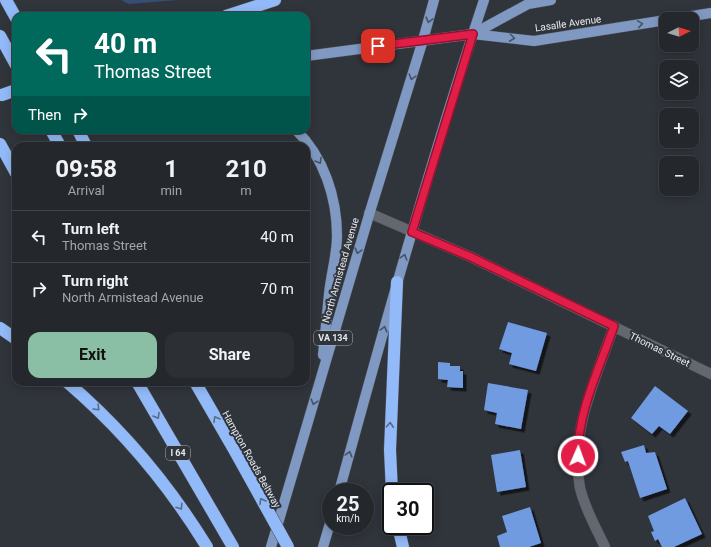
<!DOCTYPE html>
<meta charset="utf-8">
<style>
:root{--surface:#24272c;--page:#2c2f34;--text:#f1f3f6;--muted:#a3a5a9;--line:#414448;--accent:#8abfa5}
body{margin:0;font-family:Roboto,sans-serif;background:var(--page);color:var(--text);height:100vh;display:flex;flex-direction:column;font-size:15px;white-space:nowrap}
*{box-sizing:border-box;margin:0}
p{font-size:13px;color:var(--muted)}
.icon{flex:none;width:22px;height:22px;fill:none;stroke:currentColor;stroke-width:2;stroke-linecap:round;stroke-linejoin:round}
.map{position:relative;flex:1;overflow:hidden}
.drawer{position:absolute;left:12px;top:142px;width:298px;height:244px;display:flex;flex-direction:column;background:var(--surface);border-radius:12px;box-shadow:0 2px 10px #0003,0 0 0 1px var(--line)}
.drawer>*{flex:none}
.hud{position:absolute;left:12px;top:12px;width:298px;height:122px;border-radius:12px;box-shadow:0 2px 10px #0003,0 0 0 1px var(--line);background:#00695c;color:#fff;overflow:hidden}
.needle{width:26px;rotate:85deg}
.buttons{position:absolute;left:659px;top:12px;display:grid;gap:8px}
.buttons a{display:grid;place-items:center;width:40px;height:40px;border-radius:8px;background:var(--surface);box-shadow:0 2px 10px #0003,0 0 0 1px var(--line);font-size:20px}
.speed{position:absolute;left:322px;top:483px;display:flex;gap:8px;font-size:20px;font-weight:700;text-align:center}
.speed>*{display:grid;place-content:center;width:52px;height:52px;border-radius:50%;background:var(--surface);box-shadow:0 2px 10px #0003,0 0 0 1px var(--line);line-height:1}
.speed small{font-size:10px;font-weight:400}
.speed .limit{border:2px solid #111;border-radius:6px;background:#fff;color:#111}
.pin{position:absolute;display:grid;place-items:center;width:34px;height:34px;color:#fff;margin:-17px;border-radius:8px;box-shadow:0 2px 6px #0006}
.me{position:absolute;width:44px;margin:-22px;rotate:2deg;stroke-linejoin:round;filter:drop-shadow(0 0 3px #0008)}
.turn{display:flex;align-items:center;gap:14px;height:84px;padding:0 16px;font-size:18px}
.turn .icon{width:52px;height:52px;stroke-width:2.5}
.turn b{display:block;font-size:28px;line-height:34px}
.then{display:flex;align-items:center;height:38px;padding:0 16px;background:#0003;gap:8px;font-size:15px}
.eta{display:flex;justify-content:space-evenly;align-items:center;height:68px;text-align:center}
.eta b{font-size:24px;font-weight:700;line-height:28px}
.action{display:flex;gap:8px;margin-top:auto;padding:8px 16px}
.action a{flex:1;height:46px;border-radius:12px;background:var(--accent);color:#111;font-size:16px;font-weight:700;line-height:46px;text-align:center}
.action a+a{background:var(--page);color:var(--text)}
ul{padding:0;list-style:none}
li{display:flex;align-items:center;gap:12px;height:52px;padding:0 16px;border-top:1px solid var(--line)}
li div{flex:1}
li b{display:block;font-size:15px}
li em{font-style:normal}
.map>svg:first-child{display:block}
.green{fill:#364e74}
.building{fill:#6f9be0;filter:url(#shadow)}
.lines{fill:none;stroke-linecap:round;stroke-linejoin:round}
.minor-casing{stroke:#4e5157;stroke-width:11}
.major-casing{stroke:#4e5157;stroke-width:11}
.highway-casing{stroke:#4e5157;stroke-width:13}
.minor{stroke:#636870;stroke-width:10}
.major{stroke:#7f99c2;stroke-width:10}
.highway{stroke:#92baf8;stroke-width:12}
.highway-bridge-casing{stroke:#4e5157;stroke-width:13;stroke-linecap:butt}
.highway-bridge{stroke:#92baf8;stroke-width:12}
.oneway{stroke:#485264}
.oneway2{stroke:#576a87}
.route-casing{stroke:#92132f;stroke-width:10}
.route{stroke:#e11d48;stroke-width:7}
.labels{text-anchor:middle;stroke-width:4;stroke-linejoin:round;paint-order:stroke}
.shield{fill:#30343b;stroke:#afb3b8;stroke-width:1}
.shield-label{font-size:9px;font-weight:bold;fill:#e6e9ed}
.street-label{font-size:10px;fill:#e6e9ed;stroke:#30343b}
</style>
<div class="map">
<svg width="711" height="547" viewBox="0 0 711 547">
<defs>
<filter id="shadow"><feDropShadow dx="3.5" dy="3.5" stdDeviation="0" flood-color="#0009"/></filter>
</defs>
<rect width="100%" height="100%" fill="#30343b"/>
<!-- green -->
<path class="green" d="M121,0H178L129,4Z"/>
<!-- building -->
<g class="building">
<path d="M508,322L547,333L536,371L509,364L512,353L499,349Z"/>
<path d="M438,362L450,363V366H460V371H463V388L447,387L448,380L438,379Z"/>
<path d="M488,383L528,390L521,429L495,424L497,413L484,410Z"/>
<path d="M655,386L688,411L670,434L659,426L652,434L631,418Z"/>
<path d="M644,445L646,453L655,452L667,489L640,498L628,461L625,462L621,452Z"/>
<path d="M520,450L526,487L497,492L491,455Z"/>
<path d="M685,498L702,534L674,547H662L658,539L655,541L651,532L654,531L648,516Z"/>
<path d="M530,507L541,543L529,547H500L497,536L507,532L502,516Z"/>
</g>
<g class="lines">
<defs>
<g id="minor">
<path d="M369,213L471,257L711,374"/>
<path d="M605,547C596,528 585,509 580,488C569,432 596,378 614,326"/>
</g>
<g id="major">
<path d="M674,19L711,13"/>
<path d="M473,34L528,4L551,0"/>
<path d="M306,56L473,34L534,41L666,20"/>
<path d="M296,130C324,157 337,198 337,236C337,255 331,274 329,294C327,314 325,334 323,355"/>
<path d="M339,492C384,327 430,163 484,0"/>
<path d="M271,547L372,205L423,40L434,0"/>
<path d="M323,547L331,520"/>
</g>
<g id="highway">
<path d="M6,0L16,18"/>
<path d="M226,16L275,0"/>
<path d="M0,36L16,65"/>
<path d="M2,95L16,90"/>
<path d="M51,130L60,146"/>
<path d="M78,130L86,146"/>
<path d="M0,144L16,173"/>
<path d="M0,328L16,339"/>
<path d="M67,382C122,429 169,485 207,547"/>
<path d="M137,382L233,547"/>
<path d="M195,382L236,453"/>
<path d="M392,492L390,450L397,282"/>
<path d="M398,526L403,547"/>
</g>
</defs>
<!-- minor casing -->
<use href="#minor" class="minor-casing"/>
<!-- major casing -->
<use href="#major" class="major-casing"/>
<!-- highway casing -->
<use href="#highway" class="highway-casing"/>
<!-- minor -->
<use href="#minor" class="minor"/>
<!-- major -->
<use href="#major" class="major"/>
<!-- highway -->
<use href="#highway" class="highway"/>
<defs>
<path id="highway-bridge" d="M236,453L288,547"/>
</defs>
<!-- highway-bridge casing -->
<use href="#highway-bridge" class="highway-bridge-casing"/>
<!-- highway-bridge -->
<use href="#highway-bridge" class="highway-bridge"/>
</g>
<!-- one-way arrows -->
<defs><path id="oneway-chevron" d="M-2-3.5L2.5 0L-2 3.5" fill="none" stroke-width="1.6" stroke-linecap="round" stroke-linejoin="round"/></defs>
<g class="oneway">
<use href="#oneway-chevron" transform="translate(429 20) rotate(105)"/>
<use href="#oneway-chevron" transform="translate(640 24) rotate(-9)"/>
<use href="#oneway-chevron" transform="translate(512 38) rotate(7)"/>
<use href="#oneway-chevron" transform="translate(412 77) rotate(107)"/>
<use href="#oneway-chevron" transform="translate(319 161) rotate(60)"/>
<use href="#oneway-chevron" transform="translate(358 251) rotate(106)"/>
<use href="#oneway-chevron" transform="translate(404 257) rotate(-73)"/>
<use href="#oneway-chevron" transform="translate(384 329) rotate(-75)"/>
<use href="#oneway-chevron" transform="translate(314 402) rotate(107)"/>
<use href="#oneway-chevron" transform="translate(349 454) rotate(-75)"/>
</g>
<g class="oneway2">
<use href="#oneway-chevron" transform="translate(97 408) rotate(45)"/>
<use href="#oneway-chevron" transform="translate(157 416) rotate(60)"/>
<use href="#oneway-chevron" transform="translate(216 419) rotate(-120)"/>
<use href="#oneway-chevron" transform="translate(390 425) rotate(-87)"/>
<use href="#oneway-chevron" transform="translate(262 501) rotate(-119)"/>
<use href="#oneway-chevron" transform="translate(180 507) rotate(56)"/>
</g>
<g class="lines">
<defs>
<path id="route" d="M378,46L473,34L412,232L471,257L614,326C600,367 577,413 578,456"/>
</defs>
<!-- route casing -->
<use href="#route" class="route-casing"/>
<!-- route -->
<use href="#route" class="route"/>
</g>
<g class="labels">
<!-- shield labels -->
<g class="shield">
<rect x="314" y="331" width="38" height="14" rx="3"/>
<rect x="166" y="446" width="24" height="14" rx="3"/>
</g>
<g class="shield-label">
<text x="333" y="341">VA 134</text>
<text x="178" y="456">I 64</text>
</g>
<!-- street labels -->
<g class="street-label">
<text transform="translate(568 23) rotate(-8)" y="4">Lasalle Avenue</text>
<text transform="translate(340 270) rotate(-74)" y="4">North Armistead Avenue</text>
<text transform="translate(660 349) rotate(26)" y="4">Thomas Street</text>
<text transform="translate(252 459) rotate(61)" y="4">Hampton Roads Beltway</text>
</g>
</g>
</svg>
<div class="buttons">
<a><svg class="needle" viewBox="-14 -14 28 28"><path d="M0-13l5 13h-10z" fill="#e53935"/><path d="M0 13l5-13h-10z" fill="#a3a5a9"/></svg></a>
<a><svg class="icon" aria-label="layers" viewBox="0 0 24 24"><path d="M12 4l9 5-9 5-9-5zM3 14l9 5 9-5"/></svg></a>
<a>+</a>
<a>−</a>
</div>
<div class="speed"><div>25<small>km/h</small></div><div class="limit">30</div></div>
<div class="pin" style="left:378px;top:46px;background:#d93025"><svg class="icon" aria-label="arrive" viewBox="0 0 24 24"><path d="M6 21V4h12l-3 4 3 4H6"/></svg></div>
<svg class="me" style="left:578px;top:456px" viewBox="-20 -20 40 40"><circle r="17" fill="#e11d48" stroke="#fff" stroke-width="3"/><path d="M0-11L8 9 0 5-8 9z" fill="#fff"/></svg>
<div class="hud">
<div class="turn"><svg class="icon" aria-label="left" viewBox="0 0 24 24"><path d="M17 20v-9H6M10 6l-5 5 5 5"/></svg><div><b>40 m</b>Thomas Street</div></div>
<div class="then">Then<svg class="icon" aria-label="right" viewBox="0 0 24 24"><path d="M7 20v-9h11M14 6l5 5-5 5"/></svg></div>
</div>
<section class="drawer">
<div class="eta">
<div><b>09:58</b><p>Arrival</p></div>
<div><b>1</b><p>min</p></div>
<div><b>210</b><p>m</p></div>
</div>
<ul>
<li><svg class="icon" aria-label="left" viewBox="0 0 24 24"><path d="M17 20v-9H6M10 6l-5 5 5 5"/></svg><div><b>Turn left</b><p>Thomas Street</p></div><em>40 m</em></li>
<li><svg class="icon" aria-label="right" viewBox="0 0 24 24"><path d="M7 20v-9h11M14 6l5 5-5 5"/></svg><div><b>Turn right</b><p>North Armistead Avenue</p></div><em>70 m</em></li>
</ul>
<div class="action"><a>Exit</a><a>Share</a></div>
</section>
</div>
